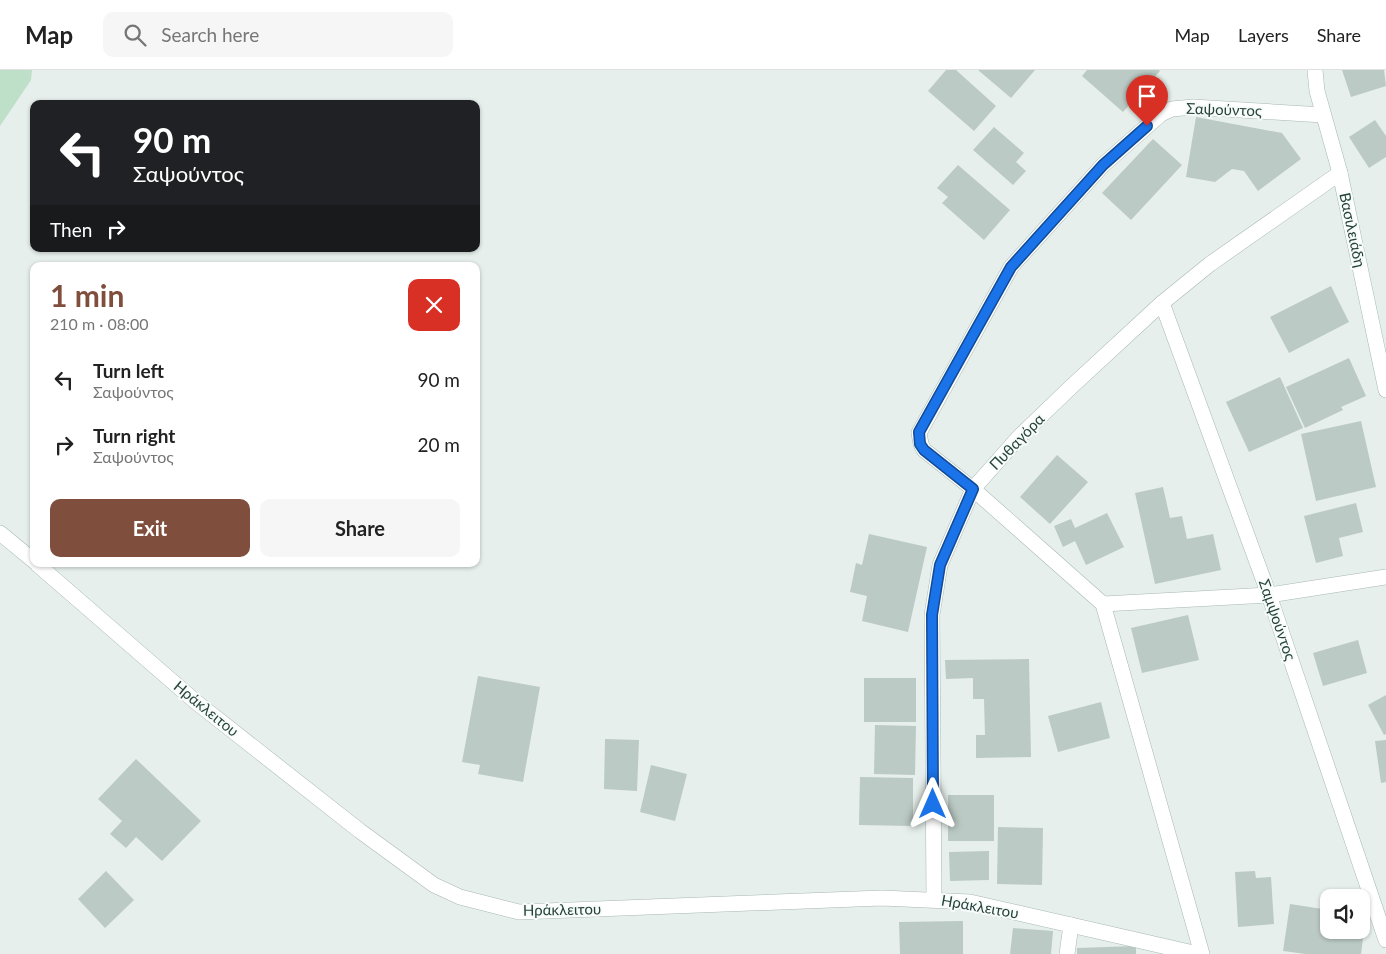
<!DOCTYPE html>
<meta charset="utf-8">
<style>
:root{--surface:#fff;--page:#f6f6f6;--text:#222;--muted:#767676;--line:#e0e0e0;--accent:#804e3d}
body{margin:0;font-family:Lato,sans-serif;background:var(--page);color:var(--text);height:100vh;display:flex;flex-direction:column;font-size:19px;white-space:nowrap}
*{box-sizing:border-box;margin:0}
p{font-size:16px;color:var(--muted)}
.icon{flex:none;width:28px;height:28px;fill:none;stroke:currentColor;stroke-width:2;stroke-linecap:round;stroke-linejoin:round}
.map{position:relative;flex:1;overflow:hidden}
.panel{position:absolute;left:30px;top:192px;width:450px;height:305px;display:flex;flex-direction:column;background:var(--surface);border-radius:10px;box-shadow:0 1px 4px #0004}
.panel>*{flex:none}
.hud{position:absolute;left:30px;top:30px;width:450px;height:152px;border-radius:10px;box-shadow:0 1px 4px #0004;background:#202124;color:#fff;overflow:hidden}
.buttons{position:absolute;left:1320px;top:819px;display:grid;gap:10px}
.buttons a{display:grid;place-items:center;width:50px;height:50px;border-radius:10px;background:var(--surface);box-shadow:0 1px 4px #0004;font-size:25px}
.pin{position:absolute;display:grid;place-items:center;width:42px;height:42px;color:#fff;margin:-51px -21px;border-radius:50% 50% 50% 0;rotate:-45deg;box-shadow:0 0 5px #0007}
.pin .icon{rotate:45deg}
.me{position:absolute;width:55px;margin:-28px;rotate:0deg;stroke-linejoin:round;filter:drop-shadow(0 0 4px #0008)}
.turn{display:flex;align-items:center;gap:18px;height:105px;padding:0 20px;font-size:22px}
.turn .icon{width:65px;height:65px;stroke-width:2.5}
.turn b{display:block;font-size:35px;line-height:42px}
.then{display:flex;align-items:center;height:48px;padding:0 20px;background:#0003;gap:10px;font-size:19px}
.round{display:grid;place-items:center;flex:none;width:52px;height:52px;border-radius:10px;background:var(--page)}
.head{display:flex;align-items:center;justify-content:space-between;height:85px;padding:0 20px}
h1{font-size:30px;font-weight:700;line-height:38px;color:var(--accent)}
.action{display:flex;gap:10px;margin-top:auto;padding:10px 20px}
.action a{flex:1;height:58px;border-radius:10px;background:var(--accent);color:#fff;font-size:20px;font-weight:700;line-height:58px;text-align:center}
.action a+a{background:var(--page);color:var(--text)}
ul{padding:0;list-style:none}
li{display:flex;align-items:center;gap:15px;height:65px;padding:0 20px}
li div{flex:1}
li b{display:block;font-size:19px}
li em{font-style:normal}
header{display:flex;align-items:center;gap:30px;box-sizing:border-box;height:70px;padding:0 25px;background:var(--surface);border-bottom:1px solid var(--line)}
header strong{font-size:24px}
nav{display:flex;gap:28px;margin-inline-start:auto;font-size:18px}
.search{width:350px;height:45px;background:var(--page);display:flex;align-items:center;gap:12px;box-sizing:border-box;padding:0 18px;border-radius:10px;color:var(--muted);font-size:19px}
.map>svg:first-child{display:block}
.green{fill:#bfe0c8}
.building{fill:#bbcac4}
.lines{fill:none;stroke-linecap:round;stroke-linejoin:round}
.street-casing{stroke:#a8b8b2;stroke-width:16}
.secondary-casing{stroke:#a4bbb3;stroke-width:16}
.street{stroke:#fff;stroke-width:15}
.secondary{stroke:#fff;stroke-width:15}
.route-casing{stroke:#114b97;stroke-width:12}
.route{stroke:#1a73e8;stroke-width:9}
.labels{text-anchor:middle;stroke-width:4;stroke-linejoin:round;paint-order:stroke}
.street-label{font-size:15px;fill:#24423a;stroke:#f7fbf9}
</style>
<header>
<strong>Map</strong>
<div class="search"><svg class="icon" aria-label="search" viewBox="0 0 24 24"><circle cx="10" cy="10" r="6"/><path d="M15 15l6 6"/></svg>Search here</div>
<nav><a>Map</a><a>Layers</a><a>Share</a></nav>
</header>
<div class="map">
<svg width="1386" height="884" viewBox="0 0 1386 884">
<rect width="100%" height="100%" fill="#e6efeb"/>
<!-- green -->
<path class="green" d="M0,0H32L31,10L0,56Z"/>
<!-- building -->
<g class="building">
<path d="M946,0H956L996,36L974,61L928,21Z"/>
<path d="M978,0H1035L1011,28Z"/>
<path d="M1087,0H1159L1160,1L1123,42L1082,6Z"/>
<path d="M1342,0H1384L1386,16L1351,27Z"/>
<path d="M1196,47L1282,63L1301,89L1258,121L1244,101L1232,99L1215,112L1186,107Z"/>
<path d="M1375,50L1386,66V87L1369,98L1349,67Z"/>
<path d="M994,57L1024,83L1016,92L1026,101L1013,115L973,80Z"/>
<path d="M1153,69L1182,95L1131,150L1102,123Z"/>
<path d="M958,95L1010,140L984,170L942,133L948,127L937,118Z"/>
<path d="M1331,216L1349,252L1289,283L1270,247Z"/>
<path d="M1349,288L1366,326L1341,337L1343,340L1305,358L1286,317Z"/>
<path d="M1280,307L1303,358L1249,382L1226,332Z"/>
<path d="M1361,351L1376,417L1316,431L1301,364Z"/>
<path d="M1057,385L1088,412L1050,454L1020,427Z"/>
<path d="M1163,417L1170,448L1182,446L1187,469L1213,464L1221,500L1155,514L1135,423Z"/>
<path d="M1356,433L1363,462L1339,468L1343,486L1316,493L1304,446Z"/>
<path d="M1107,443L1124,477L1086,495L1075,471L1063,477L1054,456L1071,449L1075,458Z"/>
<path d="M869,464L927,477L908,562L862,551L867,526L850,522L856,493L862,495Z"/>
<path d="M1188,545L1199,590L1142,603L1131,558Z"/>
<path d="M1358,570L1367,603L1323,616L1313,583Z"/>
<path d="M1029,589L1031,687L976,688V665H985L984,629H973V608L946,609L945,590Z"/>
<path d="M478,606L540,617L523,712L478,704L480,695L462,692Z"/>
<rect x="864" y="608" width="52" height="44"/>
<path d="M1386,625V664L1384,665L1368,635Z"/>
<path d="M1101,632L1110,668L1058,682L1048,646Z"/>
<path d="M875,655L916,656L915,705L874,704Z"/>
<path d="M605,669L639,670L637,721L604,719Z"/>
<path d="M1386,670V712L1381,713L1375,671Z"/>
<path d="M136,689L201,751L162,791L136,767L126,778L110,764L122,751L98,729Z"/>
<path d="M651,695L687,704L675,751L640,742Z"/>
<path d="M860,707L913,708V756L859,755Z"/>
<rect x="948" y="725" width="46" height="46"/>
<path d="M998,757L1043,758L1042,815L997,814Z"/>
<path d="M989,781V810L950,811L949,782Z"/>
<path d="M106,801L134,830L105,858L78,829Z"/>
<path d="M1255,801L1256,808L1271,807L1274,854L1238,857L1235,802Z"/>
<path d="M1290,834L1329,840V860H1361V845H1366L1361,884H1306L1283,881Z"/>
<path d="M963,851V884H900L899,852Z"/>
<path d="M1013,858L1053,861L1051,884H1010Z"/>
<path d="M1136,876V884H1077V878Z"/>
</g>
<g class="lines">
<defs>
<g id="street">
<path d="M1162,233L1269,525L1386,870"/>
<path d="M0,463L34,491"/>
<path d="M37,494L196,632L360,761L434,815L460,827L519,842L882,828L970,832L1198,884"/>
<path d="M1103,534L1269,525L1386,507"/>
<path d="M934,829L932,545L940,495L973,419L1019,367L1071,317L1162,233L1210,194L1340,103"/>
<path d="M1067,884L1071,855"/>
<path d="M1202,884L1103,534L973,419L924,380L921,374L919,363L1011,197L1103,95L1161,44L1172,39L1193,37L1323,45"/>
</g>
<path id="secondary" d="M1315,0L1317,21L1340,103L1386,320"/>
</defs>
<!-- street casing -->
<use href="#street" class="street-casing"/>
<!-- secondary casing -->
<use href="#secondary" class="secondary-casing"/>
<!-- street -->
<use href="#street" class="street"/>
<!-- secondary -->
<use href="#secondary" class="secondary"/>
</g>
<g class="lines">
<defs>
<path id="route" d="M933,734L932,545L940,495L973,419L924,380L920,374L919,362L1011,197L1103,95L1147,56"/>
</defs>
<!-- route casing -->
<use href="#route" class="route-casing"/>
<!-- route -->
<use href="#route" class="route"/>
</g>
<g class="labels">
<!-- street labels -->
<g class="street-label">
<text transform="translate(1224 40) rotate(2)" y="5">Σαψούντος</text>
<text transform="translate(1352 160) rotate(78)" y="5">Βασιλειάδη</text>
<text transform="translate(1017 372) rotate(-46)" y="5">Πυθαγόρα</text>
<text transform="translate(1277 550) rotate(71)" y="5">Σαμψούντος</text>
<text transform="translate(206 639) rotate(39)" y="5">Ηράκλειτου</text>
<text transform="translate(980 837) rotate(10)" y="5">Ηράκλειτου</text>
<text transform="translate(562 840) rotate(-1)" y="5">Ηράκλειτου</text>
</g>
</g>
</svg>
<div class="buttons">
<a><svg class="icon" aria-label="sound" viewBox="0 0 24 24"><path d="M4 9h4l5-4v14l-5-4H4zM17 9q2 3 0 6"/></svg></a>
</div>
<div class="pin" style="left:1147px;top:56px;background:#d93025"><svg class="icon" aria-label="arrive" viewBox="0 0 24 24"><path d="M6 21V4h12l-3 4 3 4H6"/></svg></div>
<svg class="me" style="left:933px;top:734px" viewBox="-20 -20 40 40"><path d="M0-17L14 15 0 8-14 15z" fill="#1a73e8" stroke="#fff" stroke-width="4"/></svg>
<div class="hud">
<div class="turn"><svg class="icon" aria-label="left" viewBox="0 0 24 24"><path d="M17 20v-9H6M10 6l-5 5 5 5"/></svg><div><b>90 m</b>Σαψούντος</div></div>
<div class="then">Then<svg class="icon" aria-label="right" viewBox="0 0 24 24"><path d="M7 20v-9h11M14 6l5 5-5 5"/></svg></div>
</div>
<section class="panel">
<div class="head"><div><h1>1 min</h1><p>210 m · 08:00</p></div><a class="round" style="background:#d93025;color:#fff"><svg class="icon" aria-label="close" viewBox="0 0 24 24"><path d="M6 6l12 12M18 6L6 18"/></svg></a></div>
<ul>
<li><svg class="icon" aria-label="left" viewBox="0 0 24 24"><path d="M17 20v-9H6M10 6l-5 5 5 5"/></svg><div><b>Turn left</b><p>Σαψούντος</p></div><em>90 m</em></li>
<li><svg class="icon" aria-label="right" viewBox="0 0 24 24"><path d="M7 20v-9h11M14 6l5 5-5 5"/></svg><div><b>Turn right</b><p>Σαψούντος</p></div><em>20 m</em></li>
</ul>
<div class="action"><a>Exit</a><a>Share</a></div>
</section>
</div>
